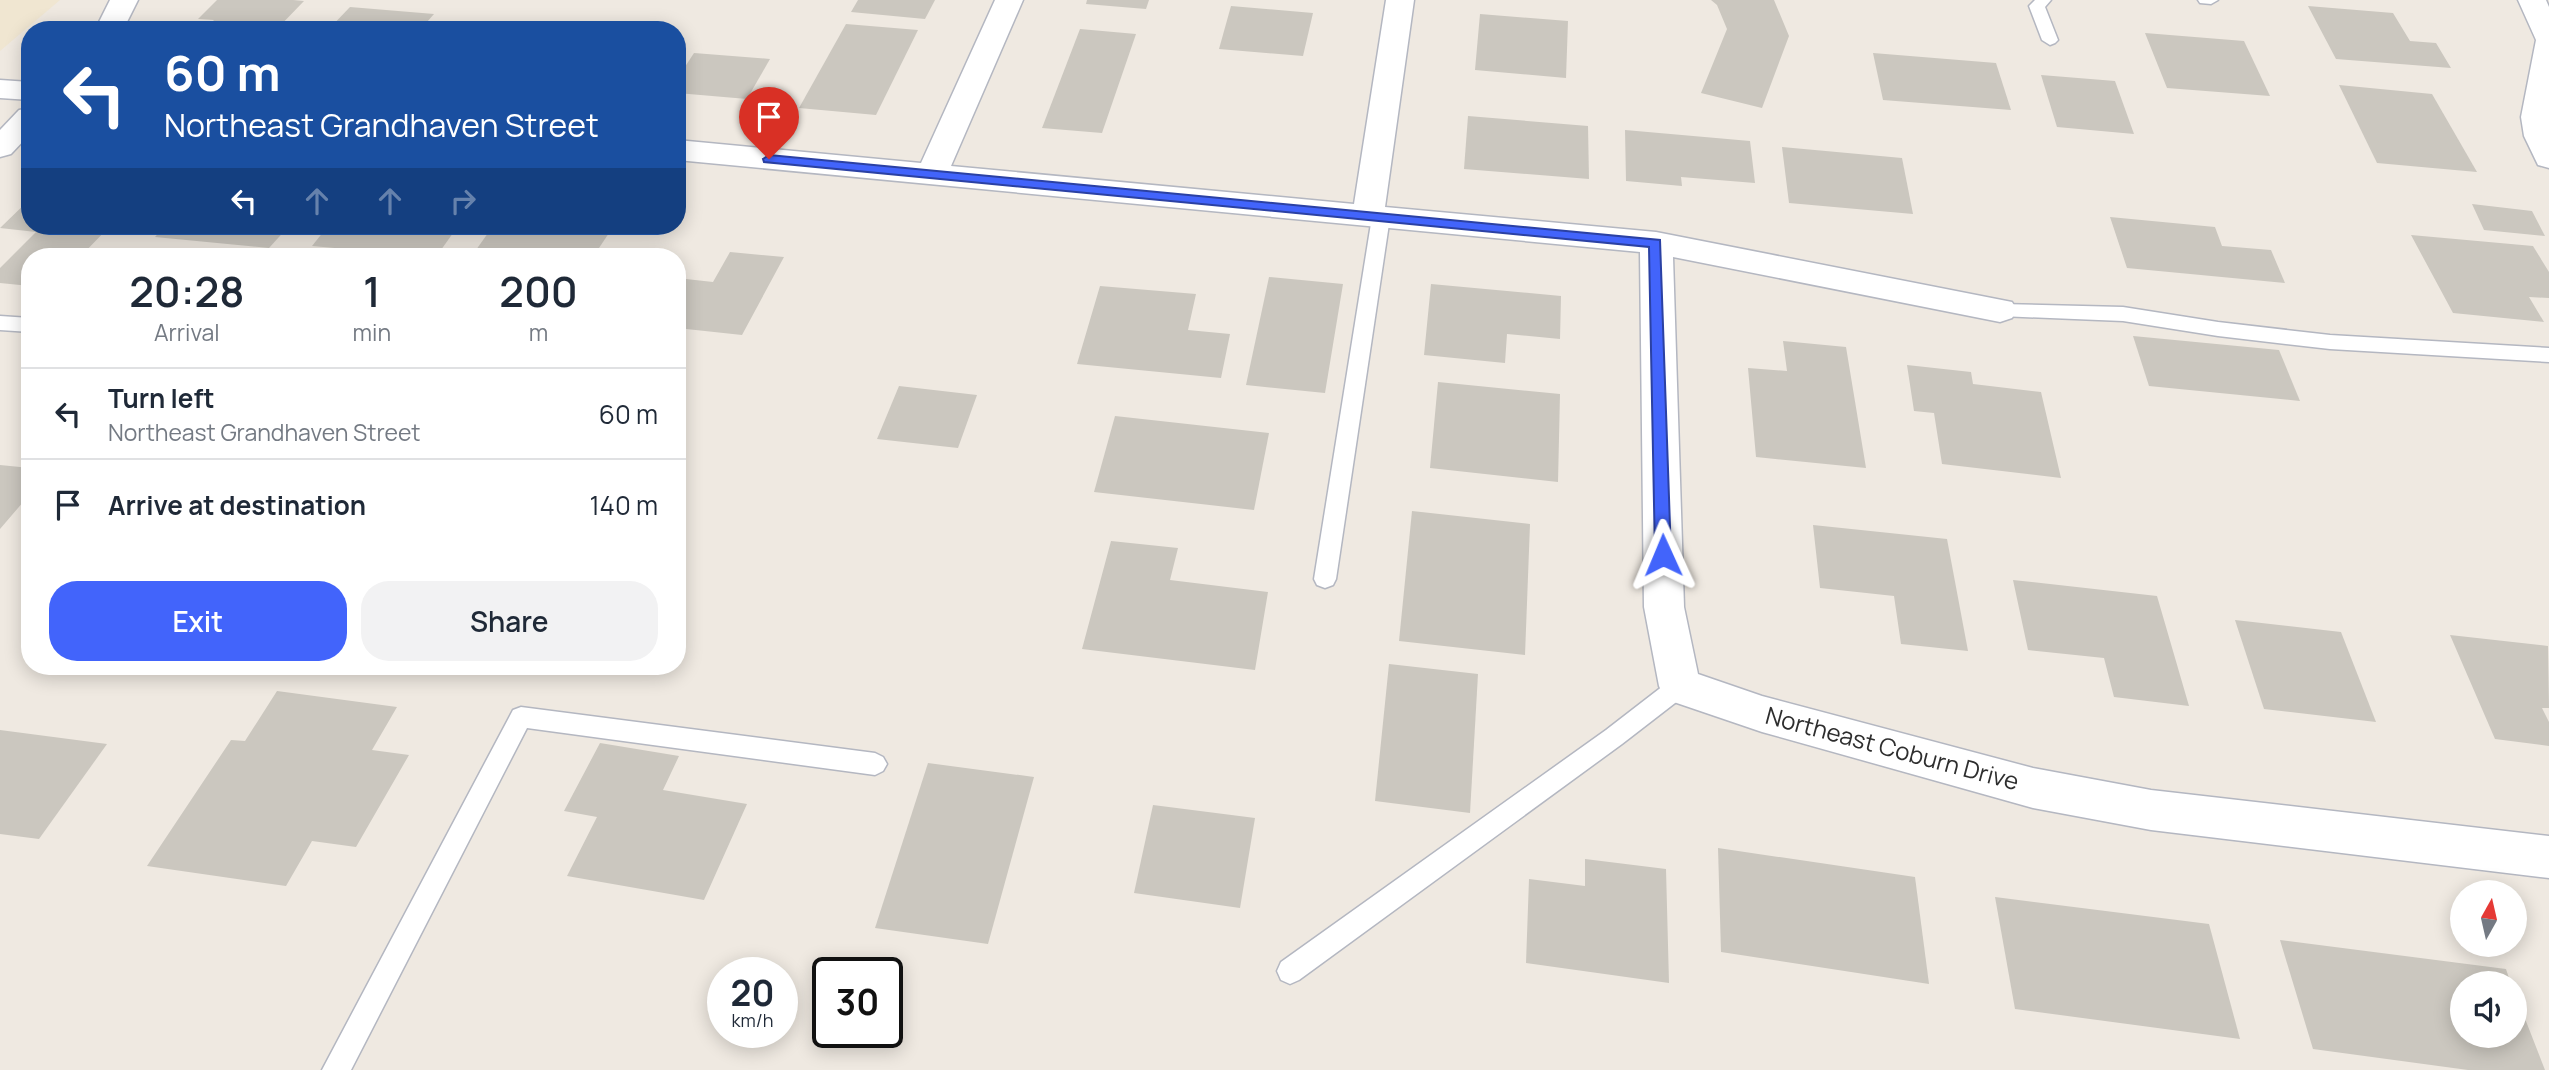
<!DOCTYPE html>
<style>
:root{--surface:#fff;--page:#f2f2f3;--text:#1f2937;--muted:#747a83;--line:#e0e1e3;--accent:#4264fb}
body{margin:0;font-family:Manrope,sans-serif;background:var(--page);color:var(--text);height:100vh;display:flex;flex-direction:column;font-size:26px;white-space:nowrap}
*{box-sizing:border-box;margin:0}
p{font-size:23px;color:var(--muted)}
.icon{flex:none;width:38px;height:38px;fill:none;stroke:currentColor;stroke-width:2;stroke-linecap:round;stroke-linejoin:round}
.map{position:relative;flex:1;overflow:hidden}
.drawer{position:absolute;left:21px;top:248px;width:665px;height:427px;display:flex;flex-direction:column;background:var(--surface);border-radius:28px;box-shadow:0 4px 18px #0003}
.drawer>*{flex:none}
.banner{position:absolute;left:21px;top:21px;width:665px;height:214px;border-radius:28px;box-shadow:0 4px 18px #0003;background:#1a4fa0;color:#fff;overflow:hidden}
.needle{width:46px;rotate:8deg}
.controls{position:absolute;left:2450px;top:880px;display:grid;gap:14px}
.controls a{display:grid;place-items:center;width:77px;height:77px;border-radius:50%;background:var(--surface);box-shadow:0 4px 18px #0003;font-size:35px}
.speed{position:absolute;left:707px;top:957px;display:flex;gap:14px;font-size:35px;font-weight:700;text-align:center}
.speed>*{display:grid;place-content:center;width:91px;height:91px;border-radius:50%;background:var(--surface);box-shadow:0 4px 18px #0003;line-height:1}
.speed small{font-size:18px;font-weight:400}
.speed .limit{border:4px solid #111;border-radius:10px;background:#fff;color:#111}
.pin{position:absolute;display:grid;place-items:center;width:60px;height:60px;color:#fff;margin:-72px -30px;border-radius:50% 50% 50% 0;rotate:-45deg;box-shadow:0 0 7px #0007}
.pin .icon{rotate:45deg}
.me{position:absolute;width:77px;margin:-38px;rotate:359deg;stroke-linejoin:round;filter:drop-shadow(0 0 5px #0008)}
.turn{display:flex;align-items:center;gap:24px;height:147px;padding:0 28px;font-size:32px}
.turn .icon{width:91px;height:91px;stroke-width:2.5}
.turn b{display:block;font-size:49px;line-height:60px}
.lanes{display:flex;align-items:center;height:66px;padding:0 28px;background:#0003;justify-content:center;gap:35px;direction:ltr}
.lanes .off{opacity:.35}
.eta{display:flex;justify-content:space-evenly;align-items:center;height:119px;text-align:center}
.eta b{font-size:42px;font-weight:600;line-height:49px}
.cta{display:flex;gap:14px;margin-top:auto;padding:14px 28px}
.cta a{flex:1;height:80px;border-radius:28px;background:var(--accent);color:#fff;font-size:28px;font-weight:600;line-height:80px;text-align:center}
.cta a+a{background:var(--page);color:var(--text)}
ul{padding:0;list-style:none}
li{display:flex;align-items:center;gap:21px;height:91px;padding:0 28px;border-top:2px solid var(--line)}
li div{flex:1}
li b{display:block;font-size:26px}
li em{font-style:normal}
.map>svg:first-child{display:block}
.education{fill:#f0e6d1}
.building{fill:#cbc7bf}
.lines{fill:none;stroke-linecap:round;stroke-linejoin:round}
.service-casing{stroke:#b4b7c1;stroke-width:3}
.minor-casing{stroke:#b4b7c1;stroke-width:3}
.service{fill:#fff;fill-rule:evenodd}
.minor{fill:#fff;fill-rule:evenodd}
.route{fill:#4264fb;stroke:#2b41a3;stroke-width:2}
.labels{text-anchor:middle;stroke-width:6;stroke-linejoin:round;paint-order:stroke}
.street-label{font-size:24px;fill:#2e2e2e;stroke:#fff}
</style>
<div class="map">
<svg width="2549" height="1070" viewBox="0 0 2549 1070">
<rect width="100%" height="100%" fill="#efe9e1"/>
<!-- education -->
<path class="education" d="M0,0H60L0,51Z"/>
<!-- building -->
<g class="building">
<path d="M217,0H293L304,1L276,30H204L214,20L198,19Z"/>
<path d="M858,0H935L925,19L851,12Z"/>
<path d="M1087,0H1149L1146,9L1086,4Z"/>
<path d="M1711,0H1774L1789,36L1762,108L1701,93L1727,29L1717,5Z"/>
<path d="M1231,6L1313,13L1303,56L1219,49Z"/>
<path d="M2308,6L2393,13L2410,41L2436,43L2451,68L2336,59Z"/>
<path d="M350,7L434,14L420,30H328Z"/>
<path d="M1480,14L1568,21L1566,78L1475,70Z"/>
<path d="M846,24L918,30L876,115L799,108Z"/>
<path d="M1080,29L1136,34L1102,133L1042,128Z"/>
<path d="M2145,33L2244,41L2270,96L2167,88Z"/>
<path d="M694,53L770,59L747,99L677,93V79Z"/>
<path d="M1873,53L1996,63L2011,110L1883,100Z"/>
<path d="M2041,75L2115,81L2134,134L2057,127Z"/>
<path d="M2339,85L2432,94L2477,172L2377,163Z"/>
<path d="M1468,116L1588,126L1589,179L1464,169Z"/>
<path d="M1625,130L1750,141L1755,183L1681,177L1682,186L1626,181Z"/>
<path d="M1782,147L1902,158L1913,214L1789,203Z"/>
<path d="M30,199V226H110L80,257H30V286L0,283V268L36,232L0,228Z"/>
<path d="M2472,204L2532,211L2545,236L2484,230Z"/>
<path d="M2110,217L2215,227L2222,246L2271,250L2285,283L2127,268Z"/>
<path d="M165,226H289L269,248L155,237Z"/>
<path d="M328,226H458L436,257L312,246Z"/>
<path d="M493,226H601L613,227L593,257H471Z"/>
<path d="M2411,235L2533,246L2549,272V298L2529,297L2544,322L2453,313Z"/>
<path d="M730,252L784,257L742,335L677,328V278L713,282Z"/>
<path d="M1269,277L1343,284L1325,393L1246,385Z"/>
<path d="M1431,284L1561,296L1560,339L1507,334L1505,363L1424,355Z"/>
<path d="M1100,286L1196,294L1188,330L1230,334L1221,378L1077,364Z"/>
<path d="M2133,336L2279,350L2300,401L2149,386Z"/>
<path d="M1783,341L1846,347L1866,468L1756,457L1748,368L1787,371Z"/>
<path d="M1907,365L1971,372L1973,384L2041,392L2061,478L1942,464L1934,413L1914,411Z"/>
<path d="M1438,382L1560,394L1558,482L1430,468Z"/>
<path d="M899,386L977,395L958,448L877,439Z"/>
<path d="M1115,416L1269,433L1254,510L1094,492Z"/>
<path d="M0,465L30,468V494L0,529Z"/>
<path d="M1412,511L1530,524L1525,655L1399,641Z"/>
<path d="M1813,525L1947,539L1968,651L1901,644L1894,596L1820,588Z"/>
<path d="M1111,541L1178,548L1170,580L1268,592L1255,670L1082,649Z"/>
<path d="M2013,580L2157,596L2189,706L2114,697L2104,658L2028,650Z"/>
<path d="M2235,620L2341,632L2376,722L2264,709Z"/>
<path d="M2450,635L2548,646L2549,708H2542L2549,722V746L2495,739Z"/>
<path d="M1389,664L1478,674L1470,813L1375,801Z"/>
<path d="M277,691L397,707L372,750L409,755L356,847L312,841L286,886L147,866L231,740L245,741Z"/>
<path d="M0,730L107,744L39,839L0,834Z"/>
<path d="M600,743L679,756L663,790L747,804L704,900L567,876L597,817L564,811Z"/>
<path d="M928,763L1034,777L988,944L875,928Z"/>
<path d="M1153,805L1255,818L1240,908L1134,893Z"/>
<path d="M1718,848L1915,877L1929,984L1721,952Z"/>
<path d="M1585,859L1666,869L1669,983L1526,963L1529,879L1585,886Z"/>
<path d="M1995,897L2209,924L2240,1039L2015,1009Z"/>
<path d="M2280,940L2506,969L2511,984H2462V1036H2515V993L2545,1070H2468L2313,1049Z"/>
</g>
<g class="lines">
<defs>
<g id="service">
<path d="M2035,0H2051L2045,7L2058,40L2055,43L2050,45L2042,40L2029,6Z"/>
<path d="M2198,0H2218L2211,4L2200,3Z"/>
<path d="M1381,211L1390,217L1336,579L1333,585L1325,588L1317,585L1314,579L1372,217Z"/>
<path d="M2000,304L2123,307L2218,322L2330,335L2549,348V362L2330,349L2218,336L2123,321L2000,316L1993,315L1991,310L1993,305Z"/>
<path d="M0,316L30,318V332L0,330Z"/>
<path d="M1680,676L1688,679L1691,686L1688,693L1622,744L1299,980L1290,984L1281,980L1277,971L1281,962L1606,730L1672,679Z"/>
<path d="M521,707L875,753L883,757L887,764L883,771L875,775L527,728L351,1070H322L513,710Z"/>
</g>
<g id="minor">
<path d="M110,0H138L123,30H95Z"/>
<path d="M995,0H1023L951,166L1354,204L1386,0H1414L1385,207L1656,232L2012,302L2017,310L2012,318L2000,322L1673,257L1684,607L1698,674L1762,696L2033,768L2151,790L2549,836V878L2151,830L2033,808L1762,732L1665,699L1659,686L1644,607L1640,252L677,160V140L921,163Z"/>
<path d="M2518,0H2546L2549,7V168L2538,165L2524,136L2521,117L2536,40Z"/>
<path d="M0,80L30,82V100L0,98Z"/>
<path d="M30,108V134L11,154L0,157V130L19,110Z"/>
</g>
</defs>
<!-- service casing -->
<use href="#service" class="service-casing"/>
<!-- minor casing -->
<use href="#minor" class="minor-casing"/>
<!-- service -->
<use href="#service" class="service"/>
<!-- minor -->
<use href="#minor" class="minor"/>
</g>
<!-- route -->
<path class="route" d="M769,155L1660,240L1671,555L1663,561L1655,555L1649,247L764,162L763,159Z"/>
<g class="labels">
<!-- street labels -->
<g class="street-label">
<text transform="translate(1892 749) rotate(15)" y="8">Northeast Coburn Drive</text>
</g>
</g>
</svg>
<div class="controls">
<a><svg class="needle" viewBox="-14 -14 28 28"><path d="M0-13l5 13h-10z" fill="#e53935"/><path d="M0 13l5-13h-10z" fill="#747a83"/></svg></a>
<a><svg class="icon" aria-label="sound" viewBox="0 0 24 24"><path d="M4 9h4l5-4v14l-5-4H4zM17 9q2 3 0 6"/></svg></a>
</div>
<div class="speed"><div>20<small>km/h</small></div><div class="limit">30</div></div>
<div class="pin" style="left:769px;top:159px;background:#d93025"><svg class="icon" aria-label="arrive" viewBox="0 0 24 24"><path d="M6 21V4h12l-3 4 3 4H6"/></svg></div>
<svg class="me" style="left:1663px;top:555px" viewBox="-20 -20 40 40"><path d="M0-17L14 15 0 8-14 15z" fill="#4264fb" stroke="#fff" stroke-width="4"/></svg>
<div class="banner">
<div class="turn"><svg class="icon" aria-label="left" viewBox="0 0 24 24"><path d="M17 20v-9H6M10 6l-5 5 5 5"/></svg><div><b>60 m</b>Northeast Grandhaven Street</div></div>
<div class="lanes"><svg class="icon" aria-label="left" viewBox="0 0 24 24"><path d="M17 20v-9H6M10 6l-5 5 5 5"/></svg><svg class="icon off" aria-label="ahead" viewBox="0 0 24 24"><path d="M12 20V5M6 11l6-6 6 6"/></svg><svg class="icon off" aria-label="ahead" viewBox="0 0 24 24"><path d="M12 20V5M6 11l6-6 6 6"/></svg><svg class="icon off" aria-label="right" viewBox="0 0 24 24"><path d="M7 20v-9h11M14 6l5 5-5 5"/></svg></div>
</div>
<section class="drawer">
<div class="eta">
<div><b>20:28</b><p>Arrival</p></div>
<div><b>1</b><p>min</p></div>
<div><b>200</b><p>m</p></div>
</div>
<ul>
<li><svg class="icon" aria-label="left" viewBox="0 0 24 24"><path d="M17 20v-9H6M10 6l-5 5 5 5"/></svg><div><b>Turn left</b><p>Northeast Grandhaven Street</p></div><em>60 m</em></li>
<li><svg class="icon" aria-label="arrive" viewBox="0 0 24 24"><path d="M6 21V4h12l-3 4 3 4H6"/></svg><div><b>Arrive at destination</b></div><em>140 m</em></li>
</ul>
<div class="cta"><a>Exit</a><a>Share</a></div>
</section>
</div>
